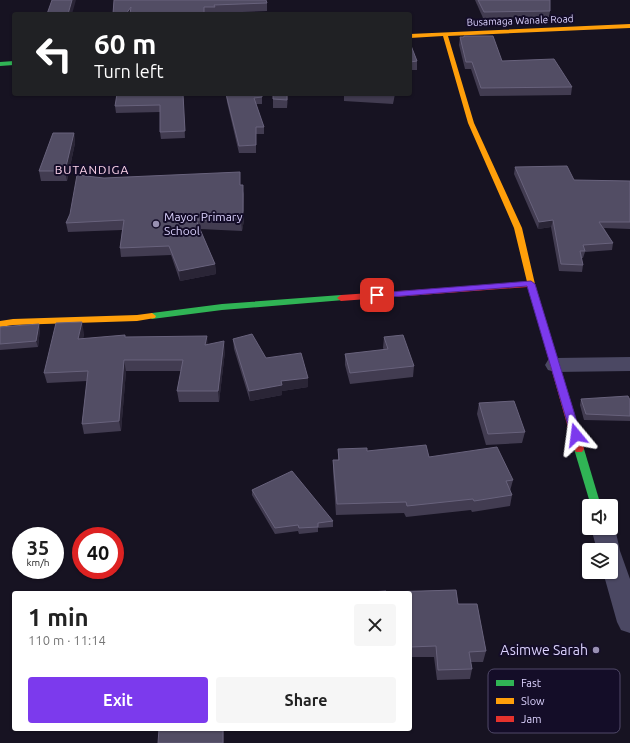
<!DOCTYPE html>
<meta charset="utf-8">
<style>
:root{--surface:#fff;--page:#f6f6f6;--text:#222;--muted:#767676;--accent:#7c3aed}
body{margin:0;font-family:Ubuntu,sans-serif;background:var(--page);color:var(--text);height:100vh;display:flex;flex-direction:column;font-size:15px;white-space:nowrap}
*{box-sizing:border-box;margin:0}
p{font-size:13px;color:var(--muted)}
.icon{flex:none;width:22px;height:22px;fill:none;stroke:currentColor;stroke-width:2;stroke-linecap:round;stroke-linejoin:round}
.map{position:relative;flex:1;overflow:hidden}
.side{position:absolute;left:12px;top:591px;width:400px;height:140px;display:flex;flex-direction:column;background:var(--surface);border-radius:4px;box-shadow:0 1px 3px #0004}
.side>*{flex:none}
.guide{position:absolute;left:12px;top:12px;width:400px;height:84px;border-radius:4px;box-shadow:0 1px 3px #0004;background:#202124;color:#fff;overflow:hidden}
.tools{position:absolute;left:582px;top:499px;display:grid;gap:8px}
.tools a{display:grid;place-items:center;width:36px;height:36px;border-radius:4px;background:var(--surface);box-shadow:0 1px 3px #0004;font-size:20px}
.speed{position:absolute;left:12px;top:527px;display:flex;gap:8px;font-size:20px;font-weight:700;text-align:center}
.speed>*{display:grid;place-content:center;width:52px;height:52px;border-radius:50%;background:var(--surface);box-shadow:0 1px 3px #0004;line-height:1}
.speed small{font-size:10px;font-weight:400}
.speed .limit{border:6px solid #d22;background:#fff;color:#111}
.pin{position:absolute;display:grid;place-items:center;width:34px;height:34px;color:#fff;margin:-17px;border-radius:8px;box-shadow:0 2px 6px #0006}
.me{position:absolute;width:44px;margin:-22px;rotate:344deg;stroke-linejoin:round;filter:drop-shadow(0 0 3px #0008)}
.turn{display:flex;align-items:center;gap:14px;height:84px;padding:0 16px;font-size:18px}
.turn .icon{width:52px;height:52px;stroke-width:2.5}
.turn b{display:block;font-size:28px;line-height:34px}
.round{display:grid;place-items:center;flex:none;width:42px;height:42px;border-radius:4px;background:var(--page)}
.head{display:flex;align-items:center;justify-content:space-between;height:68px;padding:0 16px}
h1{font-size:24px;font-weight:600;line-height:30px}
.cta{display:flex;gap:8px;margin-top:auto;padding:8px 16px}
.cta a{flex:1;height:46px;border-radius:4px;background:var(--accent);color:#fff;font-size:16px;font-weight:600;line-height:46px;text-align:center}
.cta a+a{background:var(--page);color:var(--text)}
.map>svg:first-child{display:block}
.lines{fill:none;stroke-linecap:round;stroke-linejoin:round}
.street{fill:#4b4863;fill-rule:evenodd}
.fast{fill:#30b455;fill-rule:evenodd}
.slow{fill:#ff9f0a;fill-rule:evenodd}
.jam{fill:#e5322d;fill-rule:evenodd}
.wall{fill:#423c51}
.shaded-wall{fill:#2a2536}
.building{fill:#524d64;stroke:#68627c}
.route{fill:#7c3aed;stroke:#51269a}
.poi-dot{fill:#9890b2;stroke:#140d28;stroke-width:1.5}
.labels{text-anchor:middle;stroke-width:4;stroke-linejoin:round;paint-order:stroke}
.far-street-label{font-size:10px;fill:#ddd4ff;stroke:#140d28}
.far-quarter-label{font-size:12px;letter-spacing:1px;fill:#ffd6ec;stroke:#140d28}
.poi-label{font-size:12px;fill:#ddd4ff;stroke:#140d28;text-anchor:start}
.near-poi-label{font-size:14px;fill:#ddd4ff;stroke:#140d28;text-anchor:end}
.key{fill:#140d28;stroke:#504968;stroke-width:1}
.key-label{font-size:11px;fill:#ddd4ff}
</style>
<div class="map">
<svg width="630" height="743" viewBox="0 0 630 743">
<rect width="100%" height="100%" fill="#171322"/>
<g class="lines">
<!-- street -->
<g class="street">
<path d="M630,357V371L555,372L548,370L545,365L548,360L555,358Z"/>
<path d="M611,521L615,528L620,551L630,579V633L621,630L617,622L603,572H611V550H597L591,528H611Z"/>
</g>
<!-- fast -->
<g class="fast">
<path d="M14,61V65L0,66V62Z"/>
<path d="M341,295L344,296L345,298L344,300L222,310L152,319L148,316L152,313L222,304Z"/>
<path d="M579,445L582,446L584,449L601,506H591L574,449L576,446Z"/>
</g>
<!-- slow -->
<g class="slow">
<path d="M630,24V28L448,36L474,123L522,228L535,284L534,286H528L514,228L468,123L443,36L410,38V34Z"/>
<path d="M152,313L156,316L155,318L137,321L13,325L0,327V321L13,319L137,315Z"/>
</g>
<!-- jam -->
<path class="jam" d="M531,282L535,284L584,449L582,452H576L574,449L528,287L341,301L337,298L341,295Z"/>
</g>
<!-- wall -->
<g class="wall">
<path d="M114,0L267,3V11L215,13V14H113Z"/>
<path d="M475,0H550V11L549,17L483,18Z"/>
<path d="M464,36L502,61L572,87L571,95L480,96L471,69H465L459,45L460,37H463Z"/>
<path d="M410,43L417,61V70H410Z"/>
<path d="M183,94L185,138L161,139L160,132V112L116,113L115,106Z"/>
<path d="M226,94H262V104H256L264,127V134H256V153H239L227,102Z"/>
<path d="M273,94H288L287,108H273Z"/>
<path d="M344,94H395L393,104L344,101Z"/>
<path d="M74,133L75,143L67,181H41L39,171Z"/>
<path d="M515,167L574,180L630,181V229L604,228L613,243L612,250L585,252L583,258H581L583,265L582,272L559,271L551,227L538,229L514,174Z"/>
<path d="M104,178L241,185L244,194V220L242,231L200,229L215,264L216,274L180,281L171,255L121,257L120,248L122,230L68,232L66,223Z"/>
<path d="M0,327L40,329L38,347L0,350Z"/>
<path d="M84,333L83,339L125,337L208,345L225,351L219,402H179L177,391L181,371H126L121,431L84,434L82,424L87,381L47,383L44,373Z"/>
<path d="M384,337L414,366L413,377L350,384L345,365V354L384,350L383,348Z"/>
<path d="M233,339L266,358L308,387L282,391V395L250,401L234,349Z"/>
<path d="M581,399L630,400V421L584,420L580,405Z"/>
<path d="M479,403L525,432L522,443L486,445L477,414Z"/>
<path d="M338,449L429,457L513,480L510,491L512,495L510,506L472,512L471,510L406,517L404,513L336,515L333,471V460H338Z"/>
<path d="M252,490L333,521V527L318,528V532L299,534L298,531L275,534L252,495Z"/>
<path d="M456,590L458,604H477L486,651L483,662H471L472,669L470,679L437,680L434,657H410V593H355L386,591L387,592Z"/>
</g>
<!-- shaded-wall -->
<g class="shaded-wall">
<path d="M72,0H76L72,14H68Z"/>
<path d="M131,7L132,14H126Z"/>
<path d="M287,94H288L287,108Z"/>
<path d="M74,133L75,143L67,181L65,171Z"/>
<path d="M243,185L244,220L242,231L241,221Z"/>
<path d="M553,220L551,227L538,229L539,222Z"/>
<path d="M215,264L216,274L180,281L179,271Z"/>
<path d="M82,322L84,333L81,350L78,339Z"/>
<path d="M39,324L40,329L38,347L36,341Z"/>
<path d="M207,336L208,347L205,345Z"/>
<path d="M224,341L225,351L219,402L218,391Z"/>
<path d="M124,360L126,371L121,431L119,421Z"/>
<path d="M308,378V387L282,391V395L250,401L249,391L281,381Z"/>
<rect x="223" y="729" width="1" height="14"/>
</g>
<!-- building -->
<g class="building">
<path d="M52,0H72L68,14H47Z"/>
<path d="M114,0H266L267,3L214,5L215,7H204V14H130L131,7L126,14H113Z"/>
<path d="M478,0H550V11L484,12Z"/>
<path d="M464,36H493L502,61L554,59L572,87L481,88L472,62H466L460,37H464Z"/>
<path d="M410,43L417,61L410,62Z"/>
<path d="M117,94H183L185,131L160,132V105L115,106Z"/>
<path d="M226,94H262V97L254,98L264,127H256V145L239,146Z"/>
<path d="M273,94H287V100L273,99Z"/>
<path d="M374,94H394V95Z"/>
<path d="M53,133H74L65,171H39Z"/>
<path d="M567,166L574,180L630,181V222H599L613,243L583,245L585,251H580L583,265L561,264L553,220L539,222L515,167Z"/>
<path d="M240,172V185H243V211L241,221L196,220L215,264L179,271L169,246L120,248L124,220L66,223L70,214L77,175L104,178Z"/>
<path d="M82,322L78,339L125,335V337L207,336L205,345L224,341L218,391H177L183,360H124L119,421L82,424L88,371L44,373L56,323Z"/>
<path d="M39,324L36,341L0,344V327Z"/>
<path d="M252,334L266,358L301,353L308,378L281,381L282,385L249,391L233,339Z"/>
<path d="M403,335L414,366L350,373L345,354L388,349L384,337Z"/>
<path d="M628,396L630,400V416L586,414L581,399Z"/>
<path d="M514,401L525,432L488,434L479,403Z"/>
<path d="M426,445L429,457L497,447L513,480L506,481L512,495L474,501L473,499L407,506L406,502L337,504L333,460H339L338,449L367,448V451Z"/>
<path d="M292,471L333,521L318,523V527L299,528L298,525L275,528L252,490Z"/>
<path d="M456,590L458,604H477L486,651L469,652L472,669L438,670L436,646L410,647V593H355L386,591L387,592Z"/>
<path d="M159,729H223V743H158Z"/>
</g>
<!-- route -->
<path class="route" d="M531,281L535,284L581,435L576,439L571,435L527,286L377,298L372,295L377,293Z"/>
<!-- markers -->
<g class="poi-dot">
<circle cx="156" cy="224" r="4"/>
<circle cx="596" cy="650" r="4"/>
</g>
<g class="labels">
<!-- far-street labels -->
<g class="far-street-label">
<text transform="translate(520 20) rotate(-2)" y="4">Busamaga Wanale Road</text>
</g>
<!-- far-quarter labels -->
<g class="far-quarter-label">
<text x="92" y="174">BUTANDIGA</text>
</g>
<!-- poi labels -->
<g class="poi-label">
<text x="164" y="221">Mayor Primary<tspan x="164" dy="14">School</tspan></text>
</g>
<!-- near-poi labels -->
<g class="near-poi-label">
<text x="588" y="655">Asimwe Sarah</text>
</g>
</g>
<!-- legend -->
<rect x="488" y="669" width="132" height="64" rx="6" class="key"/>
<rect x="496" y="680" width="18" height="6" fill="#30b455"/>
<rect x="496" y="698" width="18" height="6" fill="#ff9f0a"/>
<rect x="496" y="716" width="18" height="6" fill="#e5322d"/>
<g class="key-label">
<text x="521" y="687">Fast</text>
<text x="521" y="705">Slow</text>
<text x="521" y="723">Jam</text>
</g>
</svg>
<div class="tools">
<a><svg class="icon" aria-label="sound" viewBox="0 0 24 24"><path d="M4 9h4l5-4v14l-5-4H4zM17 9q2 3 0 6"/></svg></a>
<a><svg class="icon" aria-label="layers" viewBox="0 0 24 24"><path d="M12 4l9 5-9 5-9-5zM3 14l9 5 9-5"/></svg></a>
</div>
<div class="speed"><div>35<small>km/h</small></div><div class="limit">40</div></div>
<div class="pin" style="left:377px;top:295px;background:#d93025"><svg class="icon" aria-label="arrive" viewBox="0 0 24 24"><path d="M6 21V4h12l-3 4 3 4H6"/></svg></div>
<svg class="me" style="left:576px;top:435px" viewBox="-20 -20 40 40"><path d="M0-17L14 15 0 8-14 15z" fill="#7c3aed" stroke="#fff" stroke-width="4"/></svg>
<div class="guide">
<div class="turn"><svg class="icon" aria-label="left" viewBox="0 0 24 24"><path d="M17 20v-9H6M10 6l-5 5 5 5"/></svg><div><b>60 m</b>Turn left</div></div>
</div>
<section class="side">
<div class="head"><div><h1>1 min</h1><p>110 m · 11:14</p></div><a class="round"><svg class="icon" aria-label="close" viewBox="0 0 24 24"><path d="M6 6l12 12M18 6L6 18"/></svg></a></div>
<div class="cta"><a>Exit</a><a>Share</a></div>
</section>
</div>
